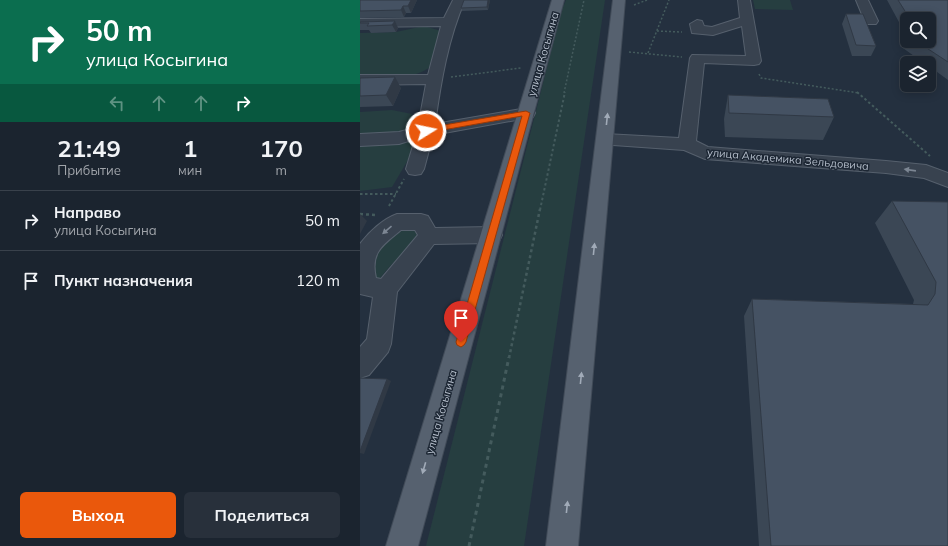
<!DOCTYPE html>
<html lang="ru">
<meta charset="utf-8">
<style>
:root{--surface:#1b242f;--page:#28303b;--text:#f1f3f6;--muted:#a0a4aa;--line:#39414b;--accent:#ea580c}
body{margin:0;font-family:Mulish,sans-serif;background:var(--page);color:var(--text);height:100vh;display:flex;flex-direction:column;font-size:15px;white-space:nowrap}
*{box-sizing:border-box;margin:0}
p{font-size:13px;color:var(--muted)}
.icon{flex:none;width:22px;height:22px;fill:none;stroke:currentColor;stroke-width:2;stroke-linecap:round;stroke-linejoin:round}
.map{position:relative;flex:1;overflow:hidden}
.drawer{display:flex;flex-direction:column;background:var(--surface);width:360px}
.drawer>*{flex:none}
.guide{background:#0b6e4f;color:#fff;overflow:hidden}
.controls{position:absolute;left:540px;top:12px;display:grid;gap:8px}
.controls a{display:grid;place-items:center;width:36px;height:36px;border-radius:6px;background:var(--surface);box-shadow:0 2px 10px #0003,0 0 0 1px var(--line);font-size:20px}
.pin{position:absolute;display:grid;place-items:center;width:34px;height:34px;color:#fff;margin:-41px -17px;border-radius:50% 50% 50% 0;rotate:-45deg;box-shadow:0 0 4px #0007}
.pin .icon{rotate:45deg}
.me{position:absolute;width:44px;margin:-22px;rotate:80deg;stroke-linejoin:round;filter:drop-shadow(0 0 3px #0008)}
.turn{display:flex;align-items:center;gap:14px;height:84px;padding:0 20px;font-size:18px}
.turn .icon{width:52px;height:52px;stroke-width:2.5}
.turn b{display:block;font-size:28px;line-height:34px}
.lanes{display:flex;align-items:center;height:38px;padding:0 20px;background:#0003;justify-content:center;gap:20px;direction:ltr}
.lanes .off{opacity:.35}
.eta{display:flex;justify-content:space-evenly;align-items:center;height:68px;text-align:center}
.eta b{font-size:24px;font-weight:700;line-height:28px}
.cta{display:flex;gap:8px;margin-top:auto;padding:8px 20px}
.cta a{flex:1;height:46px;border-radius:6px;background:var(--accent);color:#fff;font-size:16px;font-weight:700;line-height:46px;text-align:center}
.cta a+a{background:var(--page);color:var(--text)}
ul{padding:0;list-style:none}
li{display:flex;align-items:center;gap:12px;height:60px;padding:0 20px;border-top:1px solid var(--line)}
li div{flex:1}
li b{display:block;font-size:15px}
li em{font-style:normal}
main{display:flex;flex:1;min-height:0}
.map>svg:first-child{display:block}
.green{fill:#263e40}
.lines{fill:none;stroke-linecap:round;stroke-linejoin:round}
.minor-casing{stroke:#56606d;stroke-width:2}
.major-casing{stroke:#414b58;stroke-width:2}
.path-far3{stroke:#445b5d;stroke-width:1.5;stroke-dasharray:2 2;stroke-linecap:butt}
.path-far2{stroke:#445b5d;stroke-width:2;stroke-dasharray:2.5 2.5;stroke-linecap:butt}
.path-far1{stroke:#445b5d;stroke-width:2.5;stroke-dasharray:3 3;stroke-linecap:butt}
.path{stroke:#445b5d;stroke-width:3;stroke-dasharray:4 4;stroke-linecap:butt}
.minor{fill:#38424f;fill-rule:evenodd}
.major{fill:#56616f;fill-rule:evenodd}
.wall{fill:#3b4755;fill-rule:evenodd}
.shaded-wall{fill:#303945}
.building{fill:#455263;stroke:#303945}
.oneway{fill:#a1abb8}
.oneway2{fill:#7c8693}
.route{fill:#ea580c;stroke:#983908}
.labels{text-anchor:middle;stroke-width:3;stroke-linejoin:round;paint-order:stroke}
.street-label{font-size:11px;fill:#b4bdca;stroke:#1d2734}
</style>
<main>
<section class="drawer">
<div class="guide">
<div class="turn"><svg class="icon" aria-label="right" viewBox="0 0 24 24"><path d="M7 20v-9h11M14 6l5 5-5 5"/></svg><div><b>50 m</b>улица Косыгина</div></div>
<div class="lanes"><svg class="icon off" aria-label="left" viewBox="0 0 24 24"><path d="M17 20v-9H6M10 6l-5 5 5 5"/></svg><svg class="icon off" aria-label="ahead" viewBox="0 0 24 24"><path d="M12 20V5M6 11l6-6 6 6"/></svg><svg class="icon off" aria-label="ahead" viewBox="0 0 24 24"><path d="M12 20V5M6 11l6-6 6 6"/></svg><svg class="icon" aria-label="right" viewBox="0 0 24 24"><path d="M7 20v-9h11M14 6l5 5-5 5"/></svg></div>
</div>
<div class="eta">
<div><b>21:49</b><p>Прибытие</p></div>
<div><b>1</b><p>мин</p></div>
<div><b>170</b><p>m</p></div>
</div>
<ul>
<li><svg class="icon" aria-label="right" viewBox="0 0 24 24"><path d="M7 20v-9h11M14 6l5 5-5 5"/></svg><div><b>Направо</b><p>улица Косыгина</p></div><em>50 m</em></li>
<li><svg class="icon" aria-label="arrive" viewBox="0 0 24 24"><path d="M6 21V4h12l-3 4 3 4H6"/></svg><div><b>Пункт назначения</b></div><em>120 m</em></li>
</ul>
<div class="cta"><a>Выход</a><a>Поделиться</a></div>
</section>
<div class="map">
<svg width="588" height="546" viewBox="0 0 588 546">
<rect width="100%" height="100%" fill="#24303f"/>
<!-- green -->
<g class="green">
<path d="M206,0H245L164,546H66L201,12Z"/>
<path d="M393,0H430L433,10L395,9Z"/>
<path d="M64,26L88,33L86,53C77,61 68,71 56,74C40,79 16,76 0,75V33L36,32Z"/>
<path d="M32,110L52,114L49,141L57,157L48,160L32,187L0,191V112Z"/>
<path d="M49,226L60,233C48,250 33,261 20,278L12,279V264L30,231Z"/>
</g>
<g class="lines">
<defs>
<g id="minor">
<path d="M93,0H105C88,39 81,81 75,124L167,108L173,109L175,113L173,117L167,118L73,135L64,169L61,174L55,175L49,174L46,169L55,139L39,144L0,146V134L39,132L58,127L66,84L0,85V75H68L81,26L0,27V19L84,18Z"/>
<path d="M378,0H390L401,61L399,64L394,65L344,63L336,141L348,147L526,161L566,165L588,173V187L564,178L526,173L345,159L324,150L239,144L236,140L239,136L245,134L319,138L330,58L332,55L386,56L382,26L353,35L332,33L330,24L337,20L342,21L344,26L352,27L380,18Z"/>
<path d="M496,0H508L518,21L516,24H506Z"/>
<path d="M37,214H61L68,216L75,228L132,227L139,229L142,235L139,241L132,243L74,244L37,292L31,344L28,352L9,375L0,378V347L7,339L13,297L0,294V244C9,232 23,219 37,214ZM41,230H55L58,235L21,279L16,278C10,252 23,245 41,230Z"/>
</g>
<g id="major">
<path d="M192,0H204L58,546H26Z"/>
<path d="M253,0H265L218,546H186Z"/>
</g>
</defs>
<!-- minor casing -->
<use href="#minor" class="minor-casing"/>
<!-- major casing -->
<use href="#major" class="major-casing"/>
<!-- path-far3 -->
<g class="path-far3">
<path d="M274,5L287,0"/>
<path d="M297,31L322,32"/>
<path d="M269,52L322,57"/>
<path d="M288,53L309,0"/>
<path d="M399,74L401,78L499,93"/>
<path d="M91,77L161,68"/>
<path d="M204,93L224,0"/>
</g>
<!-- path-far2 -->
<g class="path-far2">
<path d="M497,92L570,156"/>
<path d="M0,194H36"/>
<path d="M29,206L44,179"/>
<path d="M180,210L205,92"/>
</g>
<!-- path-far1 -->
<g class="path-far1">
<path d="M0,214L15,215"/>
<path d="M149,358L180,209"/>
</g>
<!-- path -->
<path class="path" d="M109,546L149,357"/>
<!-- minor -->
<use href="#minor" class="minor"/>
<!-- major -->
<use href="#major" class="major"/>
</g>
<!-- wall -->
<g class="wall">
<path d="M0,0H57L51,13H46L44,17L0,18Z"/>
<path d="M130,0L128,10L102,11L101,8Z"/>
<path d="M527,0H588V80L569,66V63H564L540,46L546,35ZM547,19H569V41H547Z"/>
<path d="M486,14L516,46L511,56H492L482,24Z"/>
<path d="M35,21L38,28L36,32L11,33L9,30H0V22Z"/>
<path d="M0,78L41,88L33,106L0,107Z"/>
<path d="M368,95L474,117L463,140L365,137L364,119Z"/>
<path d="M532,201L588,202V546H399L384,316L392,299L553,304L554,300L515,223Z"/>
</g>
<!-- shaded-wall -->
<g class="shaded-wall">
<path d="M51,0H57L51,13L48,6Z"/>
<path d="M128,0H130L128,10L127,7Z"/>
<path d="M43,6L46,13L44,17L41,10Z"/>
<path d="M35,21L38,28L36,32L32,25Z"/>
<path d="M35,77L41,88L33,106L26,95Z"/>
<path d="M0,214L7,221L0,234Z"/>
<path d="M27,379L31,381L4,454L0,453V451Z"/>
</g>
<!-- building -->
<g class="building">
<path d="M0,0H51L48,6H43L41,10L0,11Z"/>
<path d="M104,0H128L127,7L101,8Z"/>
<path d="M538,0H588V62L556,41H569V19H550Z"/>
<path d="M486,14H503L516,46L496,45Z"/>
<path d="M35,21L32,25L7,26L9,23H0V22Z"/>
<path d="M35,77L26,95L0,96V78Z"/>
<path d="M368,95L468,99L474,117L369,113Z"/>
<path d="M532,201L588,202V546H411L392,299L568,305L575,294L576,282Z"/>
<path d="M0,378L27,379L0,451Z"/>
</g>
<!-- one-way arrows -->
<defs><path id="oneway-solid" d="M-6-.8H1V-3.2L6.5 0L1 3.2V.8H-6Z"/></defs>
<g class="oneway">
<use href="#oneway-solid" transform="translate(247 119) rotate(-84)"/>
<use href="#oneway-solid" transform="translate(234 249) rotate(-84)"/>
<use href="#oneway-solid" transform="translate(221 378) rotate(-84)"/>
<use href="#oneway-solid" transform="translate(64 468) rotate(106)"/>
<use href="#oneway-solid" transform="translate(207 507) rotate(-84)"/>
</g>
<g class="oneway2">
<use href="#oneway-solid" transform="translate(550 170) rotate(-172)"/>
<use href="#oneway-solid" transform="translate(27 230) rotate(139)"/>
</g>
<!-- route -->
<path class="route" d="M166,111L170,113L106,342L104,345L101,347L97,345L96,342L162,116L66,133L62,131L66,128Z"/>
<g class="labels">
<!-- street labels -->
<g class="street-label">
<text transform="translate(183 54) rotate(-74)" y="4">улица Косыгина</text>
<text transform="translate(428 159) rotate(5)" y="4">улица Академика Зельдовича</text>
<text transform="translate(81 412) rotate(-74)" y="4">улица Косыгина</text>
</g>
</g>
</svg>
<div class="controls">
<a><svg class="icon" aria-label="search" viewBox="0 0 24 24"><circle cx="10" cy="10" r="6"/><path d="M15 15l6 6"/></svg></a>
<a><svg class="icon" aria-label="layers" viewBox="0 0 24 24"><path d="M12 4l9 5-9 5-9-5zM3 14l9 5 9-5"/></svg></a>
</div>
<div class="pin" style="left:101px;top:342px;background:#d93025"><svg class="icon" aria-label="arrive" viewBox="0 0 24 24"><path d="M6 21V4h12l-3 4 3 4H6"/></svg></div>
<svg class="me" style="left:66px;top:131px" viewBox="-20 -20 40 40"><circle r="17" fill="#ea580c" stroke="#fff" stroke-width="3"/><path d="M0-11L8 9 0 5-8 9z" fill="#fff"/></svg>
</div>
</main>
